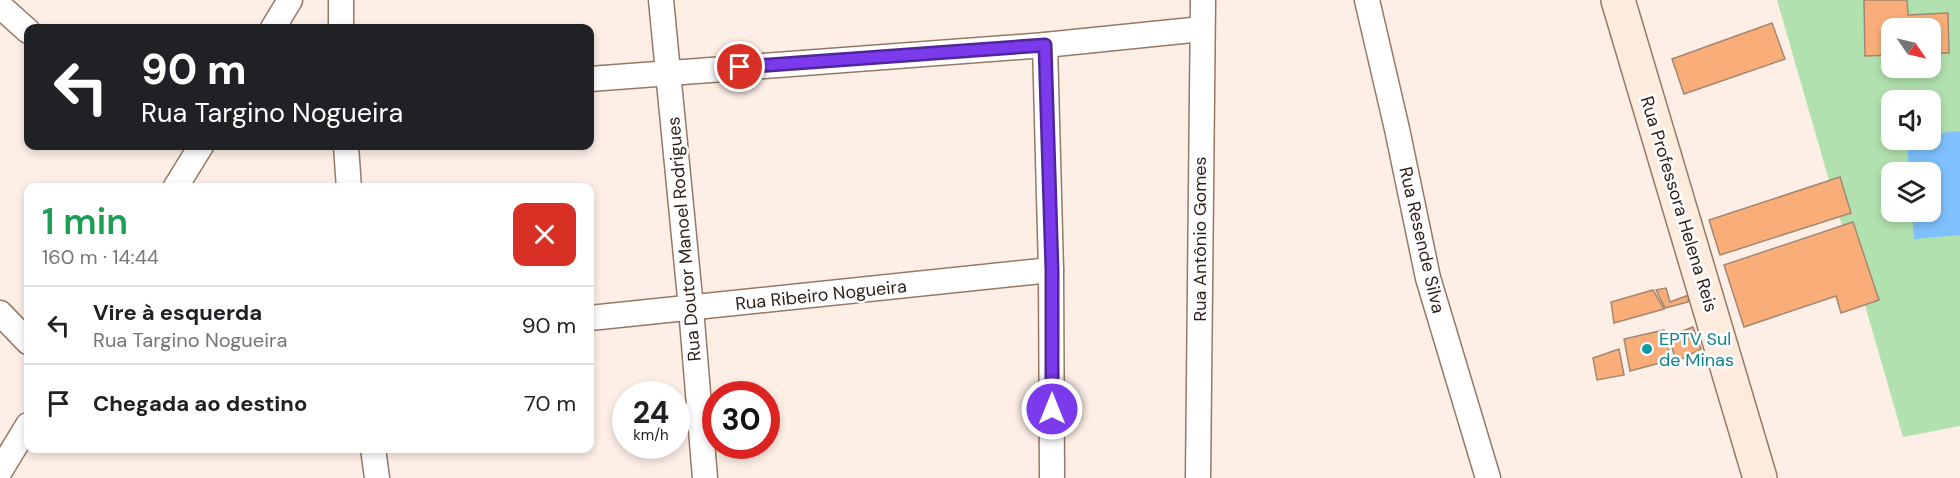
<!DOCTYPE html>
<html lang="pt">
<meta charset="utf-8">
<style>
:root{--surface:#fff;--page:#f2f2f2;--text:#202124;--muted:#757577;--line:#e0e0e0}
body{margin:0;font-family:"DM Sans",sans-serif;background:var(--page);color:var(--text);height:100vh;display:flex;flex-direction:column;font-size:22px;white-space:nowrap}
*{box-sizing:border-box;margin:0}
p{font-size:20px;color:var(--muted)}
.icon{flex:none;width:33px;height:33px;fill:none;stroke:currentColor;stroke-width:2;stroke-linecap:round;stroke-linejoin:round}
.map{position:relative;flex:1;overflow:hidden}
.drawer{position:absolute;left:24px;top:183px;width:570px;height:270px;display:flex;flex-direction:column;background:var(--surface);border-radius:12px;box-shadow:0 3px 9px #0003}
.drawer>*{flex:none}
.guide{position:absolute;left:24px;top:24px;width:570px;height:126px;border-radius:12px;box-shadow:0 3px 9px #0003;background:#202124;color:#fff;overflow:hidden}
.needle{width:39px;rotate:124deg}
.controls{position:absolute;left:1881px;top:18px;display:grid;gap:12px}
.controls a{display:grid;place-items:center;width:60px;height:60px;border-radius:12px;background:var(--surface);box-shadow:0 3px 9px #0003;font-size:30px}
.speed{position:absolute;left:612px;top:381px;display:flex;gap:12px;font-size:30px;font-weight:700;text-align:center}
.speed>*{display:grid;place-content:center;width:78px;height:78px;border-radius:50%;background:var(--surface);box-shadow:0 3px 9px #0003;line-height:1}
.speed small{font-size:15px;font-weight:400}
.speed .limit{border:9px solid #d22;background:#fff;color:#111}
.pin{position:absolute;display:grid;place-items:center;width:51px;height:51px;color:#fff;margin:-26px;border:3px solid #fff;border-radius:50%;box-shadow:0 2px 6px #0007}
.me{position:absolute;width:66px;margin:-33px;rotate:0deg;stroke-linejoin:round;filter:drop-shadow(0 0 4px #0008)}
.turn{display:flex;align-items:center;gap:21px;height:126px;padding:0 18px;font-size:27px}
.turn .icon{width:78px;height:78px;stroke-width:2.5}
.turn b{display:block;font-size:42px;line-height:51px}
.round{display:grid;place-items:center;flex:none;width:63px;height:63px;border-radius:12px;background:var(--page)}
.overview{display:flex;align-items:center;justify-content:space-between;height:102px;padding:0 18px}
h1{font-size:36px;font-weight:600;line-height:45px;color:#1e9e55}
ul{padding:0;list-style:none}
li{display:flex;align-items:center;gap:18px;height:78px;padding:0 18px;border-top:2px solid var(--line)}
li div{flex:1}
li b{display:block;font-size:22px}
li em{font-style:normal}
.map>svg:first-child{display:block}
.green{fill:#b1e1ae;fill-rule:evenodd}
.water{fill:#7ec1fe}
.building{fill:#f9ae79;stroke:#a48671;stroke-width:1.5}
.lines{fill:none;stroke-linecap:round;stroke-linejoin:round}
.street-casing{stroke:#977864;stroke-width:27}
.secondary-casing{stroke:#977864;stroke-width:36}
.street{stroke:#fff;stroke-width:24}
.secondary{stroke:#fdecde;stroke-width:33}
.route-casing{stroke:#51269a;stroke-width:15}
.route{stroke:#7c3aed;stroke-width:10}
.culture-dot{fill:#0f9aa8;stroke:#fff;stroke-width:2}
.labels{text-anchor:middle;stroke-width:5;stroke-linejoin:round;paint-order:stroke}
.street-label{font-size:18px;fill:#2c1f18;stroke:#fff}
.culture-label{font-size:18px;fill:#0d838f;stroke:#fff;text-anchor:start}
</style>
<div class="map">
<svg width="1960" height="478" viewBox="0 0 1960 478">
<rect width="100%" height="100%" fill="#fdefe6"/>
<!-- green -->
<path class="green" d="M1777,0H1960V426L1903,437ZM1892,28H1930V68H1892ZM1892,100H1930V140H1892ZM1892,172H1930V212H1892Z"/>
<!-- water -->
<path class="water" d="M1960,131V235L1914,239L1912,212H1930V172H1909L1907,140H1930L1931,134Z"/>
<!-- building -->
<g class="building">
<path d="M1864,0H1907L1908,15L1948,13L1949,53H1930V28H1892V55L1865,56Z"/>
<path d="M1772,23L1785,59L1684,94L1672,59Z"/>
<path d="M1840,177L1851,213L1720,255L1709,220Z"/>
<path d="M1853,222L1879,300L1841,313L1836,296L1744,327L1724,265Z"/>
<path d="M1666,288L1670,302L1689,295L1688,302L1665,308L1656,290Z"/>
<path d="M1653,290L1664,309L1614,323L1611,302Z"/>
<path d="M1693,327L1701,349L1676,362L1669,336Z"/>
<path d="M1664,330L1671,360L1630,371L1624,339Z"/>
<path d="M1619,349L1624,375L1597,380L1593,358Z"/>
</g>
<g class="lines">
<defs>
<g id="street">
<path d="M341,0V28"/>
<path d="M661,0L691,308L705,478"/>
<path d="M1367,0L1397,129L1428,278L1488,478"/>
<path d="M0,6L28,31"/>
<path d="M273,28L290,0"/>
<path d="M1045,45L1051,270L1052,478"/>
<path d="M590,79L1045,45L1202,29"/>
<path d="M346,146L349,188"/>
<path d="M175,188L201,146"/>
<path d="M0,313L28,342"/>
<path d="M590,318L1051,270"/>
<path d="M373,448L377,478"/>
<path d="M0,471L28,425"/>
<path d="M1198,478L1203,0"/>
</g>
<path id="secondary" d="M1618,0L1760,478"/>
</defs>
<!-- street casing -->
<use href="#street" class="street-casing"/>
<!-- secondary casing -->
<use href="#secondary" class="secondary-casing"/>
<!-- street -->
<use href="#street" class="street"/>
<!-- secondary -->
<use href="#secondary" class="secondary"/>
</g>
<g class="lines">
<defs>
<path id="route" d="M740,67L1045,45L1052,270V409"/>
</defs>
<!-- route casing -->
<use href="#route" class="route-casing"/>
<!-- route -->
<use href="#route" class="route"/>
</g>
<!-- markers -->
<circle class="culture-dot" cx="1647" cy="349" r="6"/>
<g class="labels">
<!-- street labels -->
<g class="street-label">
<text transform="translate(1679 204) rotate(73)" y="6">Rua Professora Helena Reis</text>
<text transform="translate(684 239) rotate(-95)" y="6">Rua Doutor Manoel Rodrigues</text>
<text transform="translate(1200 239) rotate(-90)" y="6">Rua Antônio Gomes</text>
<text transform="translate(1422 240) rotate(77)" y="6">Rua Resende Silva</text>
<text transform="translate(821 295) rotate(-6)" y="6">Rua Ribeiro Nogueira</text>
</g>
<!-- culture labels -->
<g class="culture-label">
<text x="1659" y="345">EPTV Sul<tspan x="1659" dy="21">de Minas</tspan></text>
</g>
</g>
</svg>
<div class="controls">
<a><svg class="needle" viewBox="-14 -14 28 28"><path d="M0-13l5 13h-10z" fill="#e53935"/><path d="M0 13l5-13h-10z" fill="#757577"/></svg></a>
<a><svg class="icon" aria-label="sound" viewBox="0 0 24 24"><path d="M4 9h4l5-4v14l-5-4H4zM17 9q2 3 0 6"/></svg></a>
<a><svg class="icon" aria-label="layers" viewBox="0 0 24 24"><path d="M12 4l9 5-9 5-9-5zM3 14l9 5 9-5"/></svg></a>
</div>
<div class="speed"><div>24<small>km/h</small></div><div class="limit">30</div></div>
<div class="pin" style="left:740px;top:67px;background:#d93025"><svg class="icon" aria-label="arrive" viewBox="0 0 24 24"><path d="M6 21V4h12l-3 4 3 4H6"/></svg></div>
<svg class="me" style="left:1052px;top:409px" viewBox="-20 -20 40 40"><circle r="17" fill="#7c3aed" stroke="#fff" stroke-width="3"/><path d="M0-11L8 9 0 5-8 9z" fill="#fff"/></svg>
<div class="guide">
<div class="turn"><svg class="icon" aria-label="left" viewBox="0 0 24 24"><path d="M17 20v-9H6M10 6l-5 5 5 5"/></svg><div><b>90 m</b>Rua Targino Nogueira</div></div>
</div>
<section class="drawer">
<div class="overview"><div><h1>1 min</h1><p>160 m · 14:44</p></div><a class="round" style="background:#d93025;color:#fff"><svg class="icon" aria-label="close" viewBox="0 0 24 24"><path d="M6 6l12 12M18 6L6 18"/></svg></a></div>
<ul>
<li><svg class="icon" aria-label="left" viewBox="0 0 24 24"><path d="M17 20v-9H6M10 6l-5 5 5 5"/></svg><div><b>Vire à esquerda</b><p>Rua Targino Nogueira</p></div><em>90 m</em></li>
<li><svg class="icon" aria-label="arrive" viewBox="0 0 24 24"><path d="M6 21V4h12l-3 4 3 4H6"/></svg><div><b>Chegada ao destino</b></div><em>70 m</em></li>
</ul>
</section>
</div>
